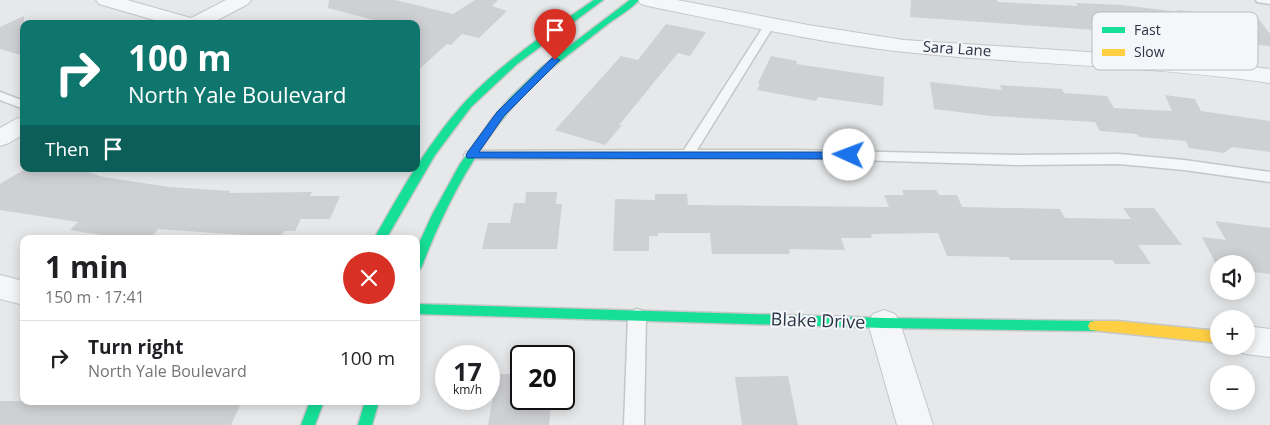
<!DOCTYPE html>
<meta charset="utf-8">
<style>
:root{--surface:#fff;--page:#f6f6f6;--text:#202124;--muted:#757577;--line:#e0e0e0}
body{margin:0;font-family:"Open Sans",sans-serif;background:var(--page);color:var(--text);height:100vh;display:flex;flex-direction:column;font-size:19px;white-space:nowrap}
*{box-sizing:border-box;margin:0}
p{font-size:16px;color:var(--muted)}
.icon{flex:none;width:28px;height:28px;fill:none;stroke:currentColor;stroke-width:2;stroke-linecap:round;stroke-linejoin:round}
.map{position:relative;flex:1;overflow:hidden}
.details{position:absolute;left:20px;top:235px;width:400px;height:170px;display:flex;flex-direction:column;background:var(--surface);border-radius:10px;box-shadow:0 2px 12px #0003}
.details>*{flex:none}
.banner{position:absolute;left:20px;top:20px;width:400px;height:152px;border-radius:10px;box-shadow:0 2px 12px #0003;background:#0f766e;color:#fff;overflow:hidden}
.buttons{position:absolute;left:1210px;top:255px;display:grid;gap:10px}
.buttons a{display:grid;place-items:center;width:45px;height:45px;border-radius:50%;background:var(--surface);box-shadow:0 2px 12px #0003;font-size:25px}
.speed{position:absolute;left:435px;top:345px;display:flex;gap:10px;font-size:25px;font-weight:700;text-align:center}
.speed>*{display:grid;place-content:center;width:65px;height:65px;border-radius:50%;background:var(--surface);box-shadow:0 2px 12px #0003;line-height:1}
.speed small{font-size:12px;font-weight:400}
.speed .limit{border:2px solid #111;border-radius:8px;background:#fff;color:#111}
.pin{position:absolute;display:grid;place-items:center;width:42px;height:42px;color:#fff;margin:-51px -21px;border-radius:50% 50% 50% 0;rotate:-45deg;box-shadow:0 0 5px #0007}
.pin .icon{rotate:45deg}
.me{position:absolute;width:55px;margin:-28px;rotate:272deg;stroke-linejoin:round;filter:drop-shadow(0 0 4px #0008)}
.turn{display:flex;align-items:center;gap:18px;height:105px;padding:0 25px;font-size:22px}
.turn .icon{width:65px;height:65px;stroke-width:2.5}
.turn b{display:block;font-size:35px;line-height:42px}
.then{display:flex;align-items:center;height:48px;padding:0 25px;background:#0003;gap:10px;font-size:19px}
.round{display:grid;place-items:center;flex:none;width:52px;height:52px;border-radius:26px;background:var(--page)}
.headline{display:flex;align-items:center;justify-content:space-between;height:85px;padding:0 25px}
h1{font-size:30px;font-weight:700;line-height:38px}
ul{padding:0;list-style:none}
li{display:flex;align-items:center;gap:15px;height:75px;padding:0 25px;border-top:1px solid var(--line)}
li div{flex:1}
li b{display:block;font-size:19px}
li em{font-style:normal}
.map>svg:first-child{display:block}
.building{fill:#ced0d3}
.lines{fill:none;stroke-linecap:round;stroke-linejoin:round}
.lane-casing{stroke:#c4c6c8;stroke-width:3}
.street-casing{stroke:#c4c6c8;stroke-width:2}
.fast-casing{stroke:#c4c6c8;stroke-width:3}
.slow-casing{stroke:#c4c6c8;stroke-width:3}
.lane{fill:#f5f6f7;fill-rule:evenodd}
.street{fill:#f5f6f7;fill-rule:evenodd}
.fast{fill:#16e098;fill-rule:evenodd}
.slow{fill:#ffcf43;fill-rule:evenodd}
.route{fill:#1a73e8;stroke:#114b97}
.labels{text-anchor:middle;stroke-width:4;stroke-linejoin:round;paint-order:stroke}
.far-street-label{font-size:15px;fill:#2b3445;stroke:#f4f6f9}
.street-label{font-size:18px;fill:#2b3445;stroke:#f4f6f9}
.key{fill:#f4f6f9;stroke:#b8bcc3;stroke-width:1}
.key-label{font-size:14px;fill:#2b3445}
</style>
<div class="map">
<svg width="1270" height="425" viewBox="0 0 1270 425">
<rect width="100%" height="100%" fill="#e6e8ea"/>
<!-- building -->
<g class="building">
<path d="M329,0H395L453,14L475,0H498L492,6L507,11L479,38L462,34L451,45L447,44L416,72V24H389L328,8Z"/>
<path d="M911,0H997L998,2L1078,6L1076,3L1122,5L1179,12L1177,10L1258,18L1270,34V46L1154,34L910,17Z"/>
<path d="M24,16V56L0,49V27Z"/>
<path d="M666,24L706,32L690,56L678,53L619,125H622L605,145L555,130L621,56L638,60Z"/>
<path d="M771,56L797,61L796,64L884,77L883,106L818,97L816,101L757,90L760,84L758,83Z"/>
<path d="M930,82L1002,90L1000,85L1062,89L1064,93L1107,96L1114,108L1172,111L1165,95L1195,99L1201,111L1270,121V152L1232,147L1224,153L1189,148L1186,141L1139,137L1137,134L1100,131L1095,122L991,116L934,109Z"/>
<path d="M25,169H78L103,177L170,187L230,191L229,193L312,192L310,196H340L330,219H301L295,231H284L280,239H242L244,235L158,229L150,239H126L70,230L78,222L0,210V184Z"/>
<path d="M902,190H936L939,195H957L962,207L1060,209L1065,218L1131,219L1123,208H1154L1182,245H1138L1151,264H1115L1113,260H1010L1009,257L947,256L938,233L871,234L872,238H841L845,250L789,249L790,254H712L710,233H658V236H649V251H613L615,199L655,200V194H687L688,205L889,207L884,195H904Z"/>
<path d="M526,192H557L556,204H562L557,249H482L488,223H510L514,203H525Z"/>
<path d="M1215,221L1270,228V274L1246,271V264H1219V267L1217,266L1202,237L1226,240Z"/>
<path d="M497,374H521V399H552L549,425H488Z"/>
<path d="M788,376L798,425H742L735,377Z"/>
<path d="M0,401H242L231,425H0Z"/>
</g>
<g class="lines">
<defs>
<g id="lane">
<path d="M1256,0H1270V4L1257,2Z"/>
<path d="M770,21L775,24L697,150H793L1017,155L1119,154L1184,160L1270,172V182L1184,170L1119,164L1017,165L793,158L471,159L466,158L464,155L466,152L471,151L684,150L765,24Z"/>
<path d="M0,92L24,101V109L0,100Z"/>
<path d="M637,309L643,311L646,316L644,425H624L628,316L631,311Z"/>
</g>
<g id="street">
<path d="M96,0H127L191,18L226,0H251L248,4L210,24H168L99,4Z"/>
<path d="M638,0H677L808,25L904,40L1179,58L1270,69V83C1149,65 1026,65 905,52C818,43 733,23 648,6L641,4Z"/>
<path d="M24,117V134L9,143L0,146V128L16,119Z"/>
<path d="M0,275L24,281V305L0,299Z"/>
<path d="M884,310L895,314L900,323L933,425H897L868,323L873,314Z"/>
<path d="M1246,326L1270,329V357L1246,354L1234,350L1233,346H1246Z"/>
</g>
<g id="fast">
<path d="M594,0H603L517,64L471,107L435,155L386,239H374C401,191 428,143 465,102C503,62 549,31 594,0Z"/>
<path d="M630,0H639C631,9 619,16 609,23C589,39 569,54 549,70C489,122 450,193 422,266L420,269L416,271V250L432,215L460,164L492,119L510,98L542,67Z"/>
<path d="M416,304L884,318L1095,321L1100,322L1102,326L1100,330L1095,331L884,328L416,314Z"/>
<path d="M310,401H324L315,425H301Z"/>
<path d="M365,401H379L372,425H358Z"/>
</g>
<path id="slow" d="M1095,321H1117L1219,331V343L1090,330L1088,326L1090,322Z"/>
</defs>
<!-- lane casing -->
<use href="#lane" class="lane-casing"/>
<!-- street casing -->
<use href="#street" class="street-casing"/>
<!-- fast casing -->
<use href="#fast" class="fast-casing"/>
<!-- slow casing -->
<use href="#slow" class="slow-casing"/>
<!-- lane -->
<use href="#lane" class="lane"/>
<!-- street -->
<use href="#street" class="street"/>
<!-- fast -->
<use href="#fast" class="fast"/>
<!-- slow -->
<use href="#slow" class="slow"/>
</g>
<!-- route -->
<path class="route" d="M552,58H555L560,60L504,116L479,152H849L855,155L849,159L467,158L466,155L467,153L497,112Z"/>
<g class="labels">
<!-- far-street labels -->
<g class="far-street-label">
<text transform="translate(957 49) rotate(4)" y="5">Sara Lane</text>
</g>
<!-- street labels -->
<g class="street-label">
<text transform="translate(818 321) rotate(2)" y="6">Blake Drive</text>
</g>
</g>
<!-- legend -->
<rect x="1092" y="12" width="166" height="58" rx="8" class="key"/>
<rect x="1102" y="27" width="23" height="6" fill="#16e098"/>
<rect x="1102" y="49" width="23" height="7" fill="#ffcf43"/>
<g class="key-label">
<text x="1134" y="35">Fast</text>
<text x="1134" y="57">Slow</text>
</g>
</svg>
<div class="buttons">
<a><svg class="icon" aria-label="sound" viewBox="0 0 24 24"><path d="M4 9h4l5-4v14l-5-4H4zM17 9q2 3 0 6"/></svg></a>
<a>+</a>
<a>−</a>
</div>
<div class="speed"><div>17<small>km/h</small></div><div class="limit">20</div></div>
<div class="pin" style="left:555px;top:60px;background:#d93025"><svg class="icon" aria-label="arrive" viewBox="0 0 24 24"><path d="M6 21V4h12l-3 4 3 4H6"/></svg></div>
<svg class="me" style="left:849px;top:155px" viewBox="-20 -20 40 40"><circle r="19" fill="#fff"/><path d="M0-13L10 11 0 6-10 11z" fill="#1a73e8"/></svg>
<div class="banner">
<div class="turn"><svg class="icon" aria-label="right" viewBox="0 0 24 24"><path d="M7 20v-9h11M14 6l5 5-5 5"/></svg><div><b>100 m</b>North Yale Boulevard</div></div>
<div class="then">Then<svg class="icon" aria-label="arrive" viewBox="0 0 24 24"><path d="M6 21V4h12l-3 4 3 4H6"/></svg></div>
</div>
<section class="details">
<div class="headline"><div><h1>1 min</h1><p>150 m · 17:41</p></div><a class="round" style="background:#d93025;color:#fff"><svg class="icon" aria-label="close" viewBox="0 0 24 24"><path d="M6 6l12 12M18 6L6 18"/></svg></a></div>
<ul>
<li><svg class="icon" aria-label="right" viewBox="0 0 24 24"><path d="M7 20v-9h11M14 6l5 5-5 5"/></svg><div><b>Turn right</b><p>North Yale Boulevard</p></div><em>100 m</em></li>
</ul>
</section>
</div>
